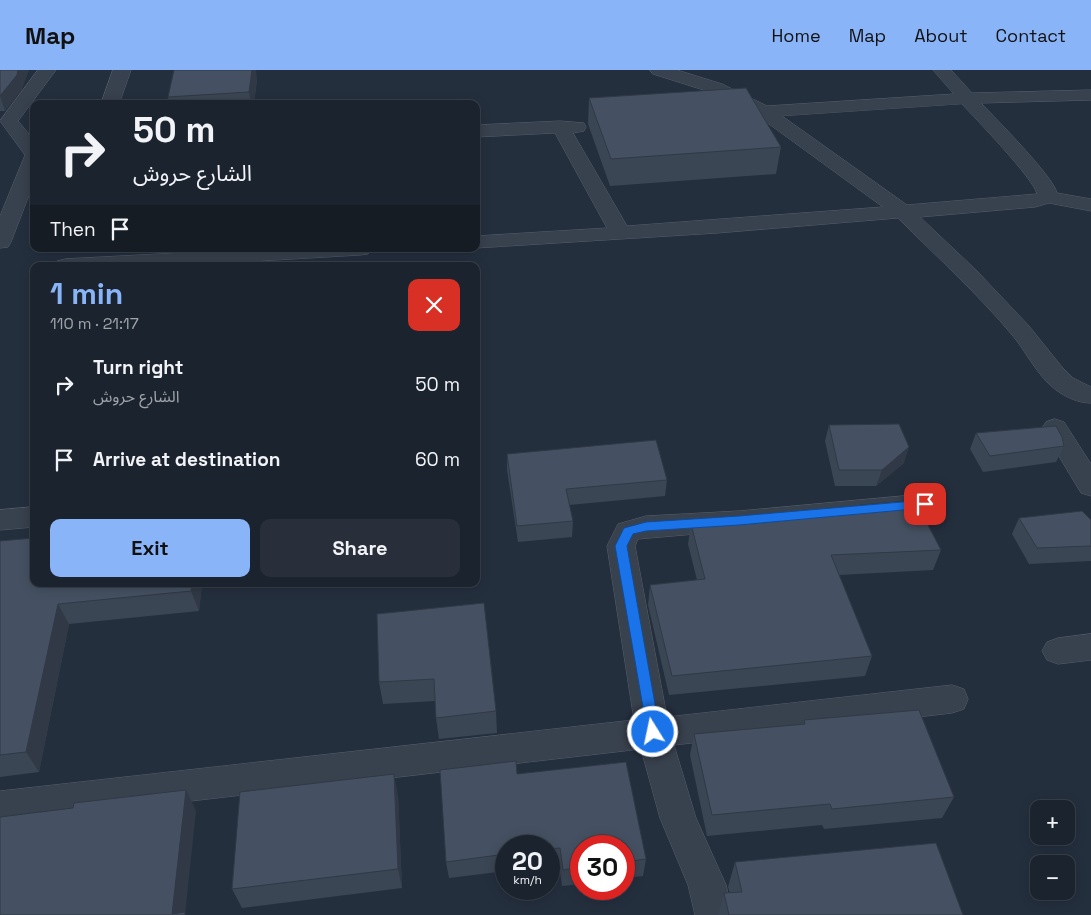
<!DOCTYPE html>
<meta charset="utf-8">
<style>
:root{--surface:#1b232e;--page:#282f3a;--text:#f1f3f6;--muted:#a0a4aa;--line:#39404a;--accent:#8ab4f8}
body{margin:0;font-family:"Space Grotesk","Noto Sans Arabic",sans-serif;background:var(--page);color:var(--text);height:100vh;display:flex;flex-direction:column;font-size:19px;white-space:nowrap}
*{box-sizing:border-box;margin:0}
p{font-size:16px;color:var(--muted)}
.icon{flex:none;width:28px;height:28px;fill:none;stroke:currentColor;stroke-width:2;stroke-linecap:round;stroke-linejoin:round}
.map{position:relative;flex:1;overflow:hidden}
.side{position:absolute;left:30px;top:192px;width:450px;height:325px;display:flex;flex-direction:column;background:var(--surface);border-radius:10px;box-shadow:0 2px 12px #0003,0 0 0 1px var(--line)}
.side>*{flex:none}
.banner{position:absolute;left:30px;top:30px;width:450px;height:152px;border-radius:10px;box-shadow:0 2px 12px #0003,0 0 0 1px var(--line);background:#1b232e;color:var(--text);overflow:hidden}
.controls{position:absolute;left:1030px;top:730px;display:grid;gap:10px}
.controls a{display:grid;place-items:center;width:45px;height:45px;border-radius:10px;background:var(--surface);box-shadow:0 2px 12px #0003,0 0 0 1px var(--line);font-size:25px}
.speed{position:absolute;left:495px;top:765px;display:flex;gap:10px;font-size:25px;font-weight:700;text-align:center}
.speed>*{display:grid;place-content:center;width:65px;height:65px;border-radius:50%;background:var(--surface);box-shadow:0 2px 12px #0003,0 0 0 1px var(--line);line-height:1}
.speed small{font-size:12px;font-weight:400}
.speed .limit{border:8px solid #d22;background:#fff;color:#111}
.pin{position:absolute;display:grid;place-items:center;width:42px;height:42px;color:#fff;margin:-21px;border-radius:10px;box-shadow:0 2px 8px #0006}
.me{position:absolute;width:55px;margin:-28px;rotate:350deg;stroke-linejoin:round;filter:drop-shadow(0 0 4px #0008)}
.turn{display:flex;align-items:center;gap:18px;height:105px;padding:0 20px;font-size:22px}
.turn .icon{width:65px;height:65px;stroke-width:2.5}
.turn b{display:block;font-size:35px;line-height:42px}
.then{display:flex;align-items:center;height:48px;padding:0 20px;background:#0003;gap:10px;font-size:19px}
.round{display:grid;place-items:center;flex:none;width:52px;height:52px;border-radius:10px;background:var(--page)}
.summary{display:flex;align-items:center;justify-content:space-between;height:85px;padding:0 20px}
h1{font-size:30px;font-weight:700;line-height:38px;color:var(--accent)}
.button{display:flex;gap:10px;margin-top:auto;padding:10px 20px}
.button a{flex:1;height:58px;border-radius:10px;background:var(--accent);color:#111;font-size:20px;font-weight:700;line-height:58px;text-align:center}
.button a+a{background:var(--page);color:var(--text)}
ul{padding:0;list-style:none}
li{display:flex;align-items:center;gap:15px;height:75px;padding:0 20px}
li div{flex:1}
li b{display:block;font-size:19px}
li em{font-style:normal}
header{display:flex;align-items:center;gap:30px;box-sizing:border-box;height:70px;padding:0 25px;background:var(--accent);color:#111}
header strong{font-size:24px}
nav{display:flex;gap:28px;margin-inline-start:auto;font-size:18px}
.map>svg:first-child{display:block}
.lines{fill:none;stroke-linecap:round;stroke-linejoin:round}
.minor-casing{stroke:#565f6c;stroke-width:1}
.minor{fill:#38414e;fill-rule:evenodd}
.wall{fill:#3b4654}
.shaded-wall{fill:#303945}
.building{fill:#455162;stroke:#303945}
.route{fill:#1a73e8;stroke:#114b97}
</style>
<header>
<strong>Map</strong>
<nav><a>Home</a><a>Map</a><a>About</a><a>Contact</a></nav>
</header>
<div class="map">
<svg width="1091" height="845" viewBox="0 0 1091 845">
<rect width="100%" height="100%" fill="#242f3e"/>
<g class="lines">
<defs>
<g id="minor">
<path d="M38,0H56L18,51L34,70V112L11,172L8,177L0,178V146L25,85L0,51Z"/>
<path d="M113,0H131L119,34H101Z"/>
<path d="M650,0H677L722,14L767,36L954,24L933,0H951L972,23L1091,20V30L981,33C996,49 1053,106 1057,123L1091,129V141L1049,133L1035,137L920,147L977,201L1029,256L1062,297L1073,308L1091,317V333C1078,333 1066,327 1056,320C1038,307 1027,283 1013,266C978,224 937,187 898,148L717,163L476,178V166L607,158L555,63L476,67V55L560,51L584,53L586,57L584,61L573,63L627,156L883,137L758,46L710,22L653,4ZM962,34C976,49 1034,109 1037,124L907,135L782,46Z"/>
<path d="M252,179H371L368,184L360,185L174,196H54L57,191L65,189Z"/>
<path d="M1055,349L1064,352L1091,394V426L1081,423L1042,358L1046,352Z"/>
<path d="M925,424L935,427L939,434L935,441L925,444L638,469L635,476L667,647L952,615L964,619L968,629L964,639L952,643L674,675L696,748L726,815L733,845H695L688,815L660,748L641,679L0,753V721L634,650L607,476L618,454L646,446L739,441Z"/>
<path d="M34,437V457L0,460V440Z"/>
<path d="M1091,564V590L1058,594L1047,590L1042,581L1047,572L1058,568Z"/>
</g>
</defs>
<!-- minor casing -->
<use href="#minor" class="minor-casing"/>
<!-- minor -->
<use href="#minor" class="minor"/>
</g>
<!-- wall -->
<g class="wall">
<path d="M0,0L22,19L5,41H0Z"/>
<path d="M257,9L254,34H169L168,27Z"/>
<path d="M589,28L781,77L776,104L610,116L588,54Z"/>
<path d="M829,355L904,393L876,416H835L825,371Z"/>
<path d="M976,363L1064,376L1056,392L983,402L970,379Z"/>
<path d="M507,384L667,410L665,426L569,435L573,451L572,467L518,472L507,400Z"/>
<path d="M1019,448L1091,450V491L1029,494L1012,464Z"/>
<path d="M691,454L941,480L933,500L839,505L872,586L865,606L669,625L648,535L650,515L697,510L688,474Z"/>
<path d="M0,471L202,514L199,541L69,554L39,702L0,707Z"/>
<path d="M377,544L496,641L497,663L439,669L436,648L435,631L383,634L379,612Z"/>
<path d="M804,650L954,727L942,748L824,759L822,755L707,766L690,685L694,664L803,654Z"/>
<path d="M517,704L646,789L643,806L624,808V776H581V814L562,816L559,795L549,796V776H506V801L449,808L446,792Z"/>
<path d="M398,725L402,818L242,838L232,819Z"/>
<path d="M735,792L963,845H718L724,823H730L728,817Z"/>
</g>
<!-- shaded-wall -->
<g class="shaded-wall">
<path d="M18,0H29L22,19L5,41L0,26Z"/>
<path d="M252,0H256L257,9L254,34H251L249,22Z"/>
<path d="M909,377L904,393L876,416L882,400Z"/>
<path d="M192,514H202L199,541L191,521Z"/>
<path d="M58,534L69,554L39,702L26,682Z"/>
<path d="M394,704L398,725L402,818L398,799Z"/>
<path d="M186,720L196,741L185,845L172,844Z"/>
</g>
<!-- building -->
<g class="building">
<path d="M0,0H18L17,5L0,26Z"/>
<path d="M174,0H252L249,22L168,27Z"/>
<path d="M746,18L781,77L611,89L589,28Z"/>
<path d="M899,354L909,377L882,400H839L829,355Z"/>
<path d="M1056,356L1062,367L1064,376L990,386L976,363Z"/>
<path d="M656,370L667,410L566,419L573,451L517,456L507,384Z"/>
<path d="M915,430L941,480L831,485L872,586L672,606L650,515L705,509L691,454L798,445L825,446L860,435Z"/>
<path d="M1082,441L1091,450V476L1037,478L1019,448Z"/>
<path d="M34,468V514H192L191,521L58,534L26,682L0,685V471Z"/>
<path d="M484,533L496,641L436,648L434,609L379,612L377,544Z"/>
<path d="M919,640L954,727L832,739L830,734L712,745L694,664L805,654L804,650Z"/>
<path d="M516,691L517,704L626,692L646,789L624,792V776H581V797L563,800L560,778L549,779V776H506V784L446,792L440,700Z"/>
<path d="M394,704L398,799L232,819L240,722Z"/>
<path d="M186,720L172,844L185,842V845H0V747L73,738L74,733Z"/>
<path d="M936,773L963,845H729L724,823L742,822L735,792Z"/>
</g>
<!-- route -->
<path class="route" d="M925,430L931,434L925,438L739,455L646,461L633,464L627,476L660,662L658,666L653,668L648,666L615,476L624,458L646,452L739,446Z"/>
</svg>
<div class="controls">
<a>+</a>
<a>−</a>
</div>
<div class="speed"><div>20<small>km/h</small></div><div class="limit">30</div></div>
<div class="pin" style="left:925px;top:434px;background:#d93025"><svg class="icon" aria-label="arrive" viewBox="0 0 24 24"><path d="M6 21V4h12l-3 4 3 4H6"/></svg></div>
<svg class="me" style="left:653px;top:662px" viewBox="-20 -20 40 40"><circle r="17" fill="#1a73e8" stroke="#fff" stroke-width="3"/><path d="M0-11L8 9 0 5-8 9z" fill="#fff"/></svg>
<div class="banner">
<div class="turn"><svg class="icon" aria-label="right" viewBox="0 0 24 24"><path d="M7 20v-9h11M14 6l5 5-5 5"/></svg><div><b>50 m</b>الشارع حروش</div></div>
<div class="then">Then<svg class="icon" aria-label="arrive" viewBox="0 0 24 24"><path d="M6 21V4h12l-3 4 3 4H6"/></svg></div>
</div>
<section class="side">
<div class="summary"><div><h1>1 min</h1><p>110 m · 21:17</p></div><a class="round" style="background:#d93025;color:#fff"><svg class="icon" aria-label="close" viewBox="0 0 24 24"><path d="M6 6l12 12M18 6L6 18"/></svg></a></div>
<ul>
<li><svg class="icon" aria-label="right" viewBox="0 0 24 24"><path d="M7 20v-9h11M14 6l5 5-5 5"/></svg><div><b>Turn right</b><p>الشارع حروش</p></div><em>50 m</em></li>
<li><svg class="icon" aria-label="arrive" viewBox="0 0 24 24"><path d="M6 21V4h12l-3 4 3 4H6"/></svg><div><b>Arrive at destination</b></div><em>60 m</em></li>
</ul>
<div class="button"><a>Exit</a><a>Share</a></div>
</section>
</div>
